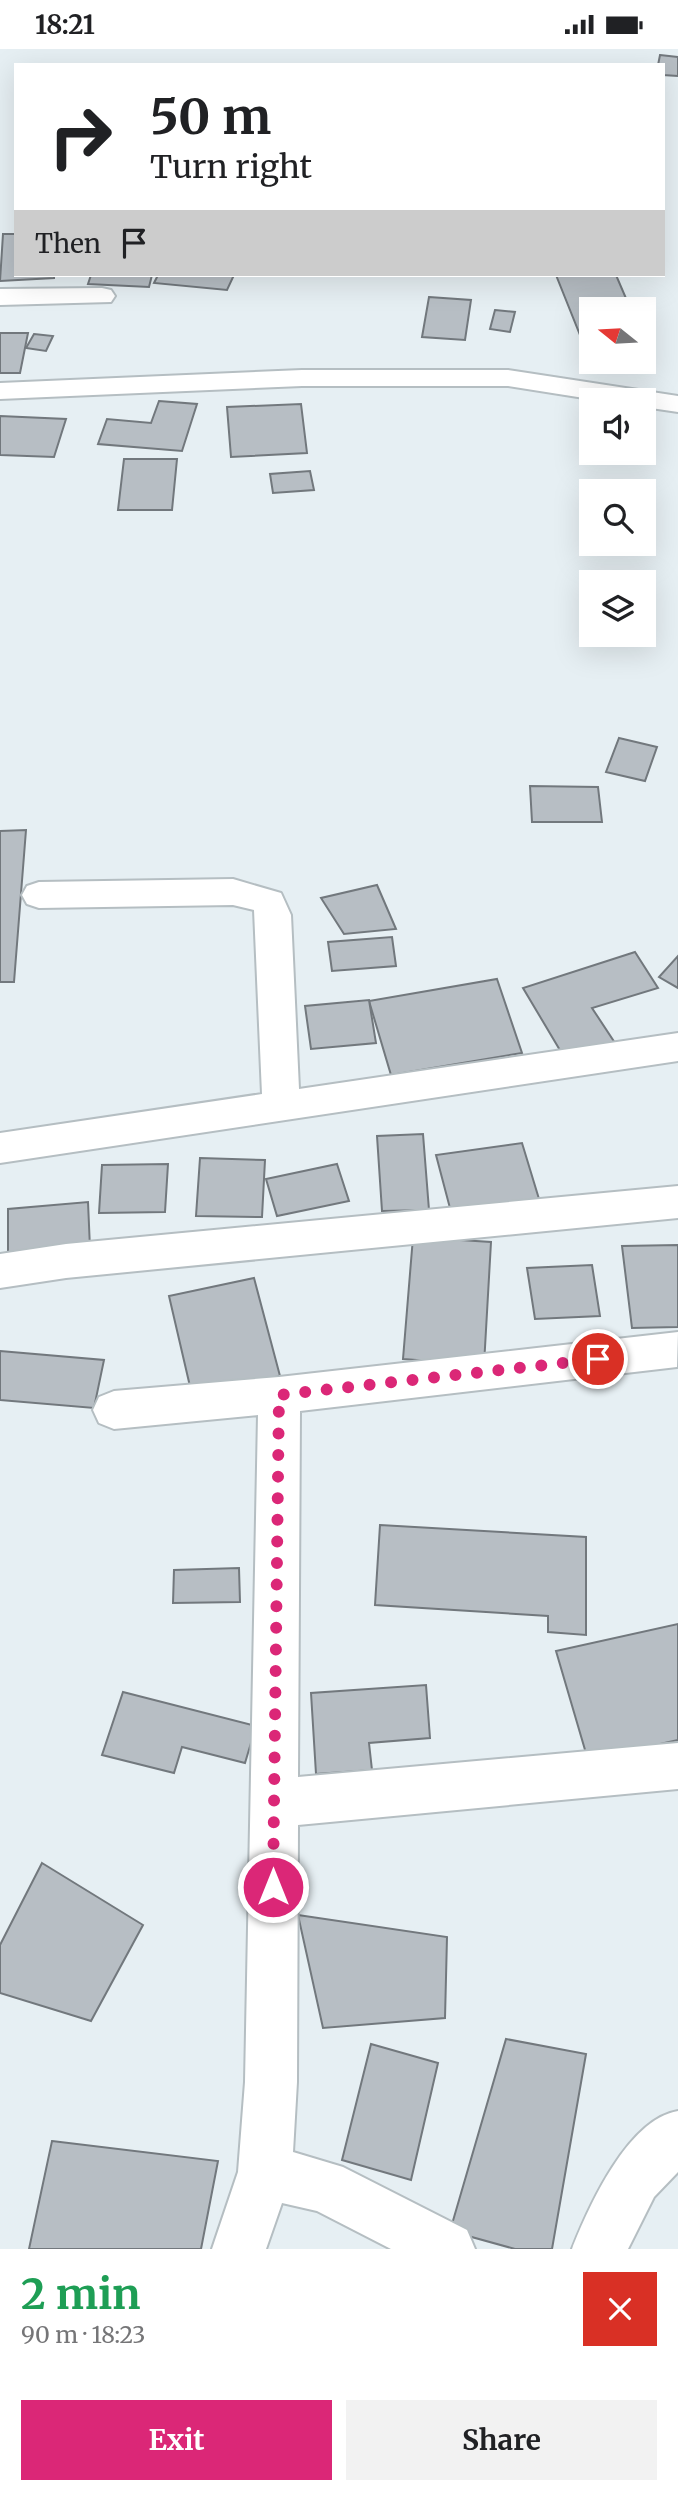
<!DOCTYPE html>
<meta charset="utf-8">
<style>
:root{--surface:#fff;--page:#f2f2f2;--text:#202124;--muted:#757577;--accent:#db2777}
body{margin:0;font-family:Merriweather,serif;background:var(--page);color:var(--text);height:100vh;display:flex;flex-direction:column;font-size:26px;white-space:nowrap}
*{box-sizing:border-box;margin:0}
p{font-size:23px;color:var(--muted)}
.icon{flex:none;width:38px;height:38px;fill:none;stroke:currentColor;stroke-width:2;stroke-linecap:round;stroke-linejoin:round}
.map{position:relative;height:2200px;overflow:hidden}
.side{display:flex;flex-direction:column;background:var(--surface);flex:1}
.side>*{flex:none}
.banner{position:absolute;left:14px;top:14px;width:651px;height:214px;border-radius:0px;box-shadow:0 7px 28px #0002;background:#fff;color:var(--text);overflow:hidden}
.needle{width:46px;rotate:288deg}
.buttons{position:absolute;left:579px;top:248px;display:grid;gap:14px}
.buttons a{display:grid;place-items:center;width:77px;height:77px;border-radius:0px;background:var(--surface);box-shadow:0 7px 28px #0002;font-size:35px}
.pin{position:absolute;display:grid;place-items:center;width:60px;height:60px;color:#fff;margin:-30px;border:4px solid #fff;border-radius:50%;box-shadow:0 2px 7px #0007}
.me{position:absolute;width:77px;margin:-38px;rotate:0deg;stroke-linejoin:round;filter:drop-shadow(0 0 5px #0008)}
.turn{display:flex;align-items:center;gap:24px;height:147px;padding:0 21px;font-size:32px}
.turn .icon{width:91px;height:91px;stroke-width:2.5}
.turn b{display:block;font-size:49px;line-height:60px}
.then{display:flex;align-items:center;height:66px;padding:0 21px;background:#0003;gap:14px;font-size:26px}
.round{display:grid;place-items:center;flex:none;width:74px;height:74px;border-radius:0px;background:var(--page)}
.summary{display:flex;align-items:center;justify-content:space-between;height:119px;padding:0 21px}
h1{font-size:42px;font-weight:700;line-height:52px;color:#1e9e55}
.button{display:flex;gap:14px;margin-top:auto;padding:14px 21px}
.button a{flex:1;height:80px;border-radius:0px;background:var(--accent);color:#fff;font-size:28px;font-weight:700;line-height:80px;text-align:center}
.button a+a{background:var(--page);color:var(--text)}
.status{display:flex;justify-content:space-between;align-items:center;height:49px;padding:0 35px;background:var(--surface);direction:ltr}
.status svg{height:19px;fill:currentColor}
.map>svg:first-child{display:block}
.building{fill:#b7bec4;stroke:#72787d;stroke-width:2}
.lines{fill:none;stroke-linecap:round;stroke-linejoin:round}
.minor-casing{stroke:#b5bec2;stroke-width:4}
.minor{fill:#fff;fill-rule:evenodd}
.route{stroke:#db2777;stroke-width:12;stroke-dasharray:0 21.6}
</style>
<div class="status"><b>18:21</b><svg viewBox="0 0 49 12"><path d="M0 12V9h3v3zM5 12V6h3v6zM10 12V3h3v9zM15 12V0h3v12zM26 1h20v11H26zM47 4h2v5h-2z"/></svg></div>
<div class="map">
<svg width="678" height="2200" viewBox="0 0 678 2200">
<rect width="100%" height="100%" fill="#e6eff3"/>
<!-- building -->
<g class="building">
<path d="M660,6L678,8V27L663,26V16H658Z"/>
<path d="M3,185H16V226H54V229L0,232Z"/>
<path d="M91,226H152L149,238L88,235Z"/>
<path d="M158,226H234L227,241L154,234Z"/>
<path d="M556,226H616L631,261H592V313H628L592,316Z"/>
<path d="M429,248L471,251L465,291L422,288Z"/>
<path d="M495,261L515,263L510,283L490,280Z"/>
<path d="M0,284H28L20,324H0Z"/>
<path d="M34,285L53,287L46,302L26,299Z"/>
<path d="M159,352L197,355L182,402L98,395L107,370L151,374Z"/>
<path d="M301,355L307,404L231,408L227,358Z"/>
<path d="M0,367L66,370L54,408L0,406Z"/>
<path d="M124,410H177L172,461H118Z"/>
<path d="M310,422L314,441L273,444L270,425Z"/>
<path d="M619,689L657,698L645,732L606,723Z"/>
<path d="M530,737L598,738L602,773H532Z"/>
<path d="M26,781L14,933H0V782Z"/>
<path d="M377,836L396,880L344,885L321,849Z"/>
<path d="M392,888L396,917L332,922L328,893Z"/>
<path d="M635,903L658,939L592,959L617,997L567,1013L523,939Z"/>
<path d="M678,907V939L659,928Z"/>
<path d="M497,930L522,1004L391,1026L369,952Z"/>
<path d="M369,951L376,994L311,1000L305,957Z"/>
<path d="M423,1085L429,1161L382,1162L377,1087Z"/>
<path d="M522,1094L539,1150L451,1163L436,1106Z"/>
<path d="M200,1109L265,1111L262,1168L196,1167Z"/>
<path d="M168,1115L165,1163L99,1164L102,1116Z"/>
<path d="M337,1115L349,1152L277,1167L266,1130Z"/>
<path d="M88,1153L90,1199L8,1207V1160Z"/>
<path d="M413,1188L491,1193L484,1316L403,1310Z"/>
<path d="M678,1196V1278L632,1279L622,1197Z"/>
<path d="M592,1216L600,1267L535,1270L527,1219Z"/>
<path d="M254,1229L280,1327L192,1346L169,1247Z"/>
<path d="M0,1302L104,1311L94,1359L0,1351Z"/>
<path d="M380,1476L586,1488V1586L548,1583V1567L375,1556Z"/>
<path d="M239,1519L240,1553L173,1554L174,1521Z"/>
<path d="M678,1575V1691L588,1711L556,1602Z"/>
<path d="M426,1636L430,1689L369,1694L372,1721L316,1725L311,1644Z"/>
<path d="M123,1643L256,1677L245,1714L182,1698L174,1724L102,1706Z"/>
<path d="M42,1814L143,1876L91,1972L0,1944V1896Z"/>
<path d="M298,1866L447,1888L445,1969L323,1979Z"/>
<path d="M506,1990L586,2005L552,2200H515L450,2182Z"/>
<path d="M371,1995L438,2014L411,2131L342,2111Z"/>
<path d="M52,2092L218,2112L201,2200H29Z"/>
</g>
<g class="lines">
<defs>
<g id="minor">
<path d="M102,239L111,241L115,247L111,253L0,256V240Z"/>
<path d="M302,321H508L678,347V363L644,358V352H603L508,337H302L0,350V334Z"/>
<path d="M233,830L281,844L291,866L299,1040L678,984V1012L0,1114V1084L262,1045L254,861L233,856L39,859L27,855L22,846L27,837L39,833Z"/>
<path d="M678,1137V1169L66,1229L0,1239V1205L66,1195Z"/>
<path d="M678,1283L677,1318L300,1362L298,1728L678,1694V1740L298,1776L297,2033L293,2103L343,2118L467,2181L475,2200H391L317,2162L282,2154L266,2200H212L238,2123L245,2033L258,1366L114,1380L99,1374L93,1361L99,1348L114,1342L279,1328Z"/>
<path d="M678,2062V2123L654,2148L628,2200H572C589,2157 628,2070 678,2062Z"/>
</g>
</defs>
<!-- minor casing -->
<use href="#minor" class="minor-casing"/>
<!-- minor -->
<use href="#minor" class="minor"/>
</g>
<g class="lines">
<!-- route -->
<path class="route" d="M273,1838L279,1346L598,1310"/>
</g>
</svg>
<div class="buttons">
<a><svg class="needle" viewBox="-14 -14 28 28"><path d="M0-13l5 13h-10z" fill="#e53935"/><path d="M0 13l5-13h-10z" fill="#757577"/></svg></a>
<a><svg class="icon" aria-label="sound" viewBox="0 0 24 24"><path d="M4 9h4l5-4v14l-5-4H4zM17 9q2 3 0 6"/></svg></a>
<a><svg class="icon" aria-label="search" viewBox="0 0 24 24"><circle cx="10" cy="10" r="6"/><path d="M15 15l6 6"/></svg></a>
<a><svg class="icon" aria-label="layers" viewBox="0 0 24 24"><path d="M12 4l9 5-9 5-9-5zM3 14l9 5 9-5"/></svg></a>
</div>
<div class="pin" style="left:598px;top:1310px;background:#d93025"><svg class="icon" aria-label="arrive" viewBox="0 0 24 24"><path d="M6 21V4h12l-3 4 3 4H6"/></svg></div>
<svg class="me" style="left:273px;top:1838px" viewBox="-20 -20 40 40"><circle r="17" fill="#db2777" stroke="#fff" stroke-width="3"/><path d="M0-11L8 9 0 5-8 9z" fill="#fff"/></svg>
<div class="banner">
<div class="turn"><svg class="icon" aria-label="right" viewBox="0 0 24 24"><path d="M7 20v-9h11M14 6l5 5-5 5"/></svg><div><b>50 m</b>Turn right</div></div>
<div class="then">Then<svg class="icon" aria-label="arrive" viewBox="0 0 24 24"><path d="M6 21V4h12l-3 4 3 4H6"/></svg></div>
</div>
</div>
<section class="side">
<div class="summary"><div><h1>2 min</h1><p>90 m · 18:23</p></div><a class="round" style="background:#d93025;color:#fff"><svg class="icon" aria-label="close" viewBox="0 0 24 24"><path d="M6 6l12 12M18 6L6 18"/></svg></a></div>
<div class="button"><a>Exit</a><a>Share</a></div>
</section>
